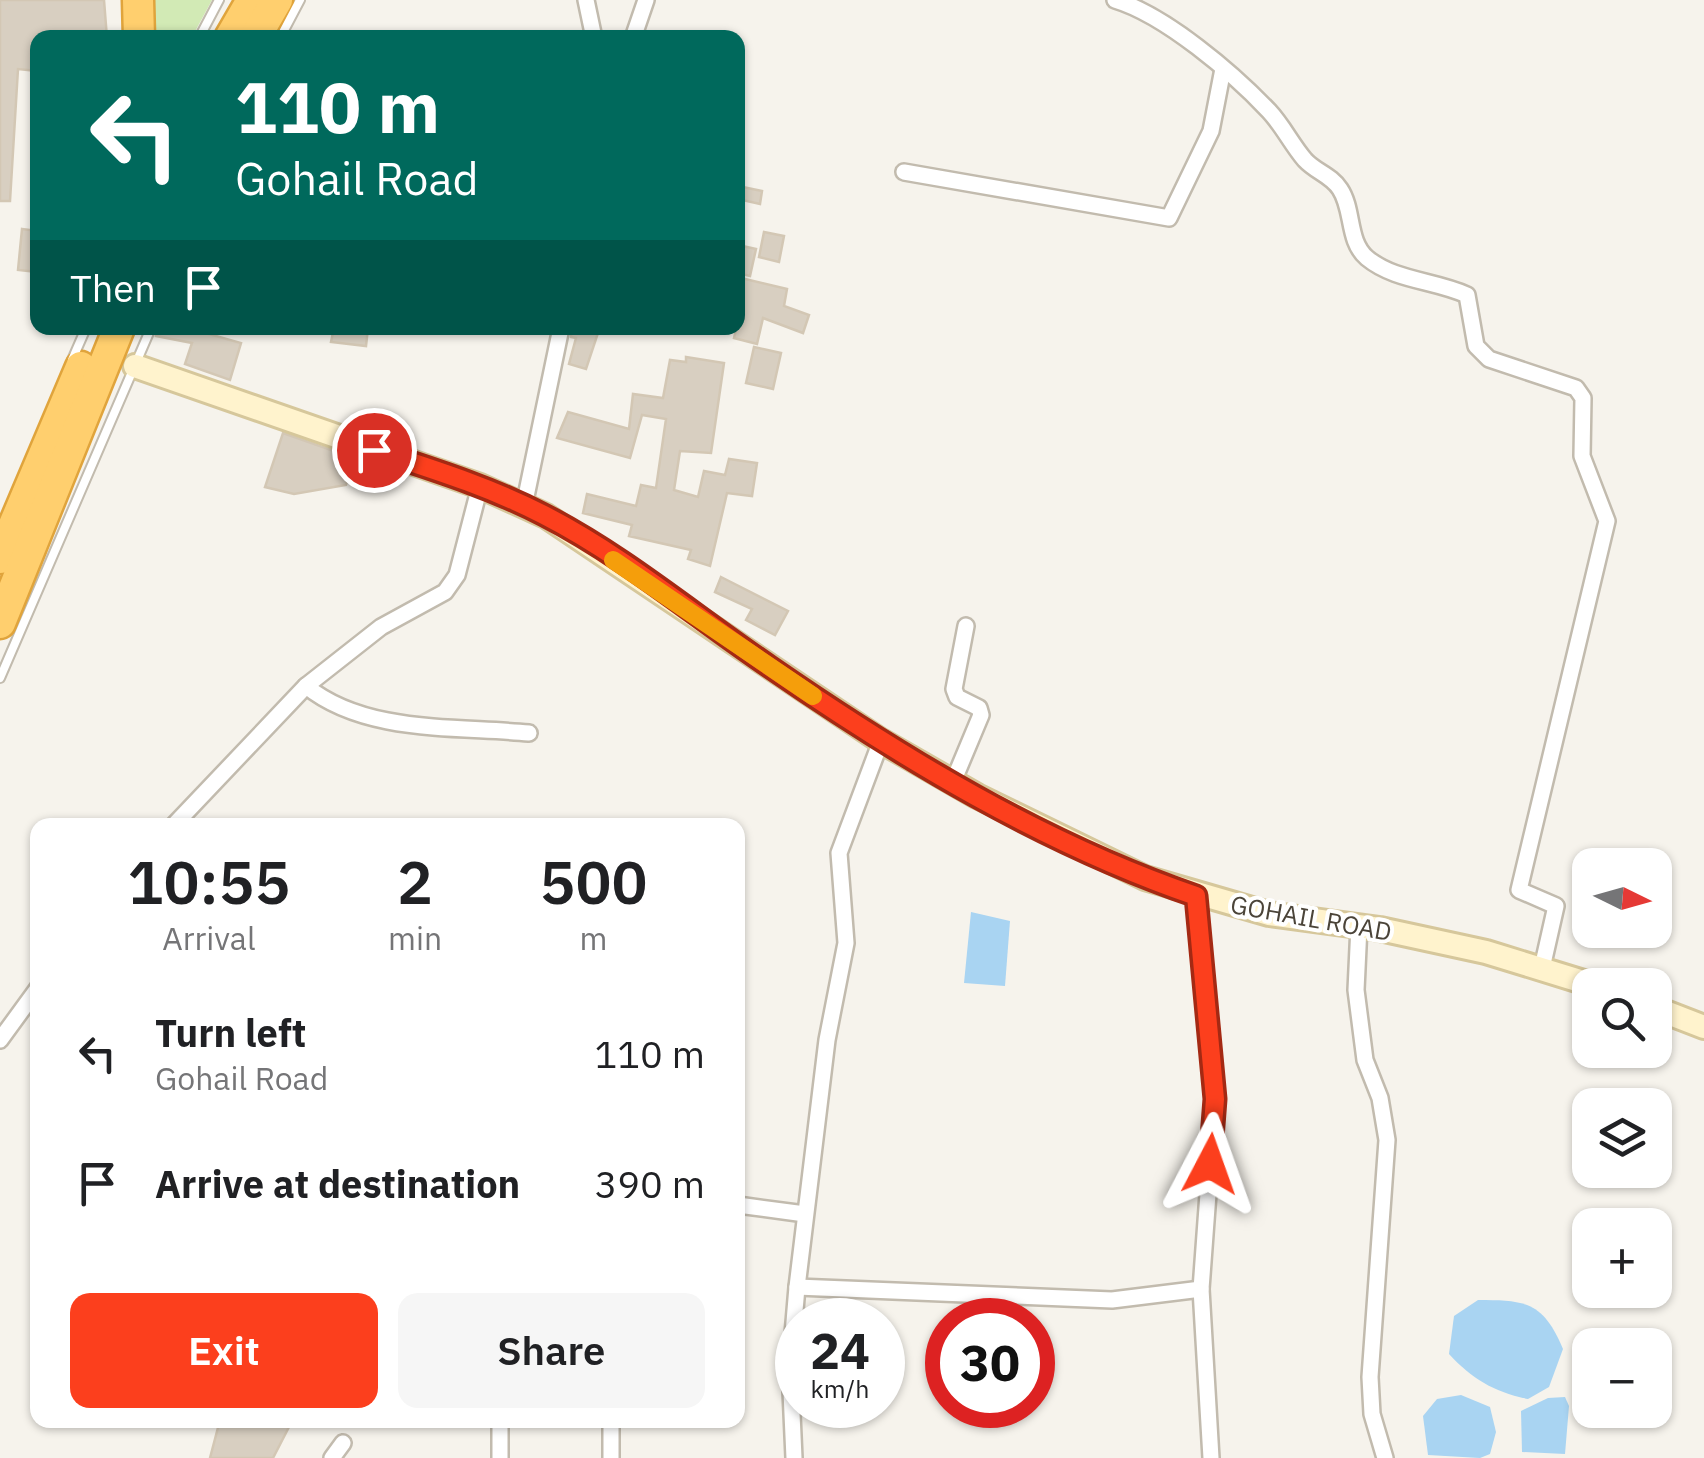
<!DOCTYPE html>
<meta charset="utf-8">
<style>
:root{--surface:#fff;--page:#f6f6f6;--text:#202124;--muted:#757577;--accent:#fc3f1d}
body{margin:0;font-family:"IBM Plex Sans",sans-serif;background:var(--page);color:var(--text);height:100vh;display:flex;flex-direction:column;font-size:38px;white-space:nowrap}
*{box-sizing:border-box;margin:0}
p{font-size:32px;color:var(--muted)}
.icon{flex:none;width:55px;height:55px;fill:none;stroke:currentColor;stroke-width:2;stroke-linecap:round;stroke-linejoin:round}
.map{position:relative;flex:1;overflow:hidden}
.sheet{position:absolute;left:30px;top:818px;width:715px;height:610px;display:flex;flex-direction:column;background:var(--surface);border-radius:20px;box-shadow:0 2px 8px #0004}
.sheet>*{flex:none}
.hud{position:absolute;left:30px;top:30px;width:715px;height:305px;border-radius:20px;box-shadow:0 2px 8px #0004;background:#00695c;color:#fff;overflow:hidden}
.needle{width:65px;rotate:95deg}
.fabs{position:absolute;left:1572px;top:848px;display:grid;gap:20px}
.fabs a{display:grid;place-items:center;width:100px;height:100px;border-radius:20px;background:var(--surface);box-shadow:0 2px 8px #0004;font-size:50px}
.speed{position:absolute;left:775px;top:1298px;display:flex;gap:20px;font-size:50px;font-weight:700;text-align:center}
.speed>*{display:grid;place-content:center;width:130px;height:130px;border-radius:50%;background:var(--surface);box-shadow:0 2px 8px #0004;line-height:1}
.speed small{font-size:25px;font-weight:400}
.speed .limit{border:15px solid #d22;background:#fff;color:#111}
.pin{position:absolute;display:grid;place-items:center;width:85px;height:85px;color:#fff;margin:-42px;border:5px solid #fff;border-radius:50%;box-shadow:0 2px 10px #0007}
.me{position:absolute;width:110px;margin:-55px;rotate:4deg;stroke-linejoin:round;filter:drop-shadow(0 0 8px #0008)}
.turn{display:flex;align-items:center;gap:35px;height:210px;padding:0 40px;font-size:45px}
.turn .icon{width:130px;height:130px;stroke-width:2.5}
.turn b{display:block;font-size:70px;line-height:85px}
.then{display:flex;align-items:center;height:95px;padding:0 40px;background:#0003;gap:20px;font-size:38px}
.eta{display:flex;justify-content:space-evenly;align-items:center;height:170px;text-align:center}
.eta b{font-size:60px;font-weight:600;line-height:70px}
.action{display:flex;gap:20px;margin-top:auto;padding:20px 40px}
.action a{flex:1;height:115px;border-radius:20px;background:var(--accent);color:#fff;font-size:40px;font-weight:600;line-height:115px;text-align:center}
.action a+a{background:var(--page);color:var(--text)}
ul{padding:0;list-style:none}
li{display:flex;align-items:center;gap:30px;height:130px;padding:0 40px}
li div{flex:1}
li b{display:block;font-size:38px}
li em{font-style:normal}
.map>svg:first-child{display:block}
.green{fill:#d2eab5}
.water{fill:#a9d4f2}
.building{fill:#d8cfc1;stroke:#d3c7b4;stroke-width:2.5}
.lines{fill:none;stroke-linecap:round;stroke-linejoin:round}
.lane-casing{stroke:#c2bbae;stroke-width:12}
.street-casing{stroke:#c2bbae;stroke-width:20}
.secondary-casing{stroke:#d6c79b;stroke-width:28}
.highway-casing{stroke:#e0a43c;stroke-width:35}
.lane{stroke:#fff;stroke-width:8}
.street{stroke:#fff;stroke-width:15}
.secondary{stroke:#fff3cd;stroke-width:22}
.highway{stroke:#ffcf6e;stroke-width:30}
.route-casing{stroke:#a42913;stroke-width:25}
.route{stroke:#fc3f1d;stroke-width:18}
.slow{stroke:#f59e0b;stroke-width:18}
.labels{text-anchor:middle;stroke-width:8;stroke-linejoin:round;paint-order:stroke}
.street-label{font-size:25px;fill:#4b4439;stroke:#fff}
</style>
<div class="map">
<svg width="1704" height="1458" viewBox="0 0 1704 1458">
<rect width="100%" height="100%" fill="#f6f3ec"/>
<!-- green -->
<path class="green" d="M153,0H212L192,37L153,38Z"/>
<!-- water -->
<g class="water">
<path d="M971,912L1010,921L1005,986L964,983Z"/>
<path d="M1478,1300C1526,1300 1543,1302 1563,1349L1549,1387L1528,1399C1494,1392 1472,1379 1449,1354L1454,1316Z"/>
<path d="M1461,1395L1490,1407L1496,1432L1490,1454L1480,1458L1428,1455L1423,1416L1437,1399Z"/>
<path d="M1565,1397L1569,1406L1565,1454L1522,1452L1521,1411L1548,1398Z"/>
</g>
<!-- building -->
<g class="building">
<path d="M0,0H104L107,38H38V71L18,69L10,201H0Z"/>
<path d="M738,186L762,191L760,204L738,199Z"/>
<path d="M22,229L38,231V272L18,270Z"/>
<path d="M764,232L784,236L779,262L759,257Z"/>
<path d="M738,245L756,249L750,276L738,273Z"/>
<path d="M741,278L787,289L784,306L809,315L803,333L763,318L757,344L734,338L741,309L738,308Z"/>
<path d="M158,328H188L241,343L230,380L185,364L192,343L156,336Z"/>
<path d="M334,328H368L366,346L331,342Z"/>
<path d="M572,328L599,330L586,369L569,364L576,338L571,337Z"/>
<path d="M754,347L781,353L773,389L746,383Z"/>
<path d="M686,357L724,363L711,453L680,451L674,490L698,497L704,471L725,475L729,459L757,463L752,496L727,493L710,566L688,559L691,550L629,536L632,525L583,513L587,494L636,506L641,485L656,488L666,419L642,415L630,458L557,438L568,412L629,429L633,394L663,398L670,360L686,362Z"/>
<path d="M283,433L354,458L346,485L294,494L265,487Z"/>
<path d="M721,577L788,611L775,635L746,620L752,609L715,592Z"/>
<path d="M220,1420H276L290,1425L273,1458H210Z"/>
</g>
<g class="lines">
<defs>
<g id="lane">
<path d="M199,38L219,0"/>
<path d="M280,38L300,0"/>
<path d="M72,360L86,328"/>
<path d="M0,678L151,328"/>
</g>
<g id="street">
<path d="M586,0L594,38"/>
<path d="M1115,0C1165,15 1233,73 1269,111C1283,126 1292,145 1305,160C1316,172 1331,175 1340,189C1354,210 1347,241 1367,258C1395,281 1434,280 1467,295L1476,346L1489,359L1576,388L1583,398L1582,456L1607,521L1519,890L1556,906L1542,968"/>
<path d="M633,38L646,0"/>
<path d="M904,172L1169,218L1211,131L1223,69"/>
<path d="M524,506L561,328"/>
<path d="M306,686C365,734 456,726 529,733"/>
<path d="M953,782L981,715L979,708L957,697L954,689L966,626"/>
<path d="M174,825L306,686L381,627L445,592L457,575L480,486"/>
<path d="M1196,896L1215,1099L1201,1289L1211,1458"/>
<path d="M1359,926L1356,990L1365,1060L1380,1098L1387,1140L1370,1377L1372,1414L1385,1458"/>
<path d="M0,1040L38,988"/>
<path d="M738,1205L805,1214"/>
<path d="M797,1287L1112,1300L1201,1289"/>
<path d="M500,1420V1458"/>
<path d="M332,1458L343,1443"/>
<path d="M611,1458V1420"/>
<path d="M794,1458L790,1369L797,1287L827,1040L846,943L839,853L881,741"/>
</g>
<g id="secondary">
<path d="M135,366L480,486L546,516L881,741L977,796L1145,878L1269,914L1380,929L1486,952L1593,985"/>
<path d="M1655,1008L1704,1027"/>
</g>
<g id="highway">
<path d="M138,0L139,38"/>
<path d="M230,38L252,0"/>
<path d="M255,38L277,0"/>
<path d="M0,558L81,367"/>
<path d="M0,623L119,328"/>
</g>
</defs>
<!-- lane casing -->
<use href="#lane" class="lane-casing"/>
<!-- street casing -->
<use href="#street" class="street-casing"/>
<!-- secondary casing -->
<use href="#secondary" class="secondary-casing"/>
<!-- highway casing -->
<use href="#highway" class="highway-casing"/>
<!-- lane -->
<use href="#lane" class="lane"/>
<!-- street -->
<use href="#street" class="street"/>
<!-- secondary -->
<use href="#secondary" class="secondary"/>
<!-- highway -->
<use href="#highway" class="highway"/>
</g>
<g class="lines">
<defs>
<path id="route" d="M374,450C432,469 490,487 544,515C624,556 696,617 770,667C902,758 1044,844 1196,896L1215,1099L1210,1164"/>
</defs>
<!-- route casing -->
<use href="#route" class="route-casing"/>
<!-- route -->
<use href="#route" class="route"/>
<!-- slow -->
<path class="slow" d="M613,560L813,696"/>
</g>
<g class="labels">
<!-- street labels -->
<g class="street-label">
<text transform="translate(1311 918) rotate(10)" y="9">GOHAIL ROAD</text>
</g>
</g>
</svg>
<div class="fabs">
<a><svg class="needle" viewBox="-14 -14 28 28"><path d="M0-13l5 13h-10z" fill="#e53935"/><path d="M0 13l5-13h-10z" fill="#757577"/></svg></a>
<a><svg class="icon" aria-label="search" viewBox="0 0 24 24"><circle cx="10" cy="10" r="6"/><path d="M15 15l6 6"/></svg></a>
<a><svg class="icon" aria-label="layers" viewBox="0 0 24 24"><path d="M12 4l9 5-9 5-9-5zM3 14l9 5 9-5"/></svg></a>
<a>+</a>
<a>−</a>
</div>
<div class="speed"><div>24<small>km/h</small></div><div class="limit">30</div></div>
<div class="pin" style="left:374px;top:450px;background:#d93025"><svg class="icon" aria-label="arrive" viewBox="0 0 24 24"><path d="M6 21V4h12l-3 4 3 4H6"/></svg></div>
<svg class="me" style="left:1210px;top:1164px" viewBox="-20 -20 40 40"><path d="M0-17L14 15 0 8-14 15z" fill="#fc3f1d" stroke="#fff" stroke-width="4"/></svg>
<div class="hud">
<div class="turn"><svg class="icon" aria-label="left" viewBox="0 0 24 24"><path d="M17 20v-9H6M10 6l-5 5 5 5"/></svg><div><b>110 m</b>Gohail Road</div></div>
<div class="then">Then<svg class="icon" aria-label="arrive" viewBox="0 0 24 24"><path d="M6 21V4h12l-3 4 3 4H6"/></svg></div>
</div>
<section class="sheet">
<div class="eta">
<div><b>10:55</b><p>Arrival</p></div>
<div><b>2</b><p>min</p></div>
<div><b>500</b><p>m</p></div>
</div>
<ul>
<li><svg class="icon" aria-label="left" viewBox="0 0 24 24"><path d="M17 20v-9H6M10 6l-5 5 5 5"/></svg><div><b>Turn left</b><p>Gohail Road</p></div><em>110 m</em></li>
<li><svg class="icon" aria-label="arrive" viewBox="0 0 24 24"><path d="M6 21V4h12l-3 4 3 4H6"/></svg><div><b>Arrive at destination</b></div><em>390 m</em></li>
</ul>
<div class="action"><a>Exit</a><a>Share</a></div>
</section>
</div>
